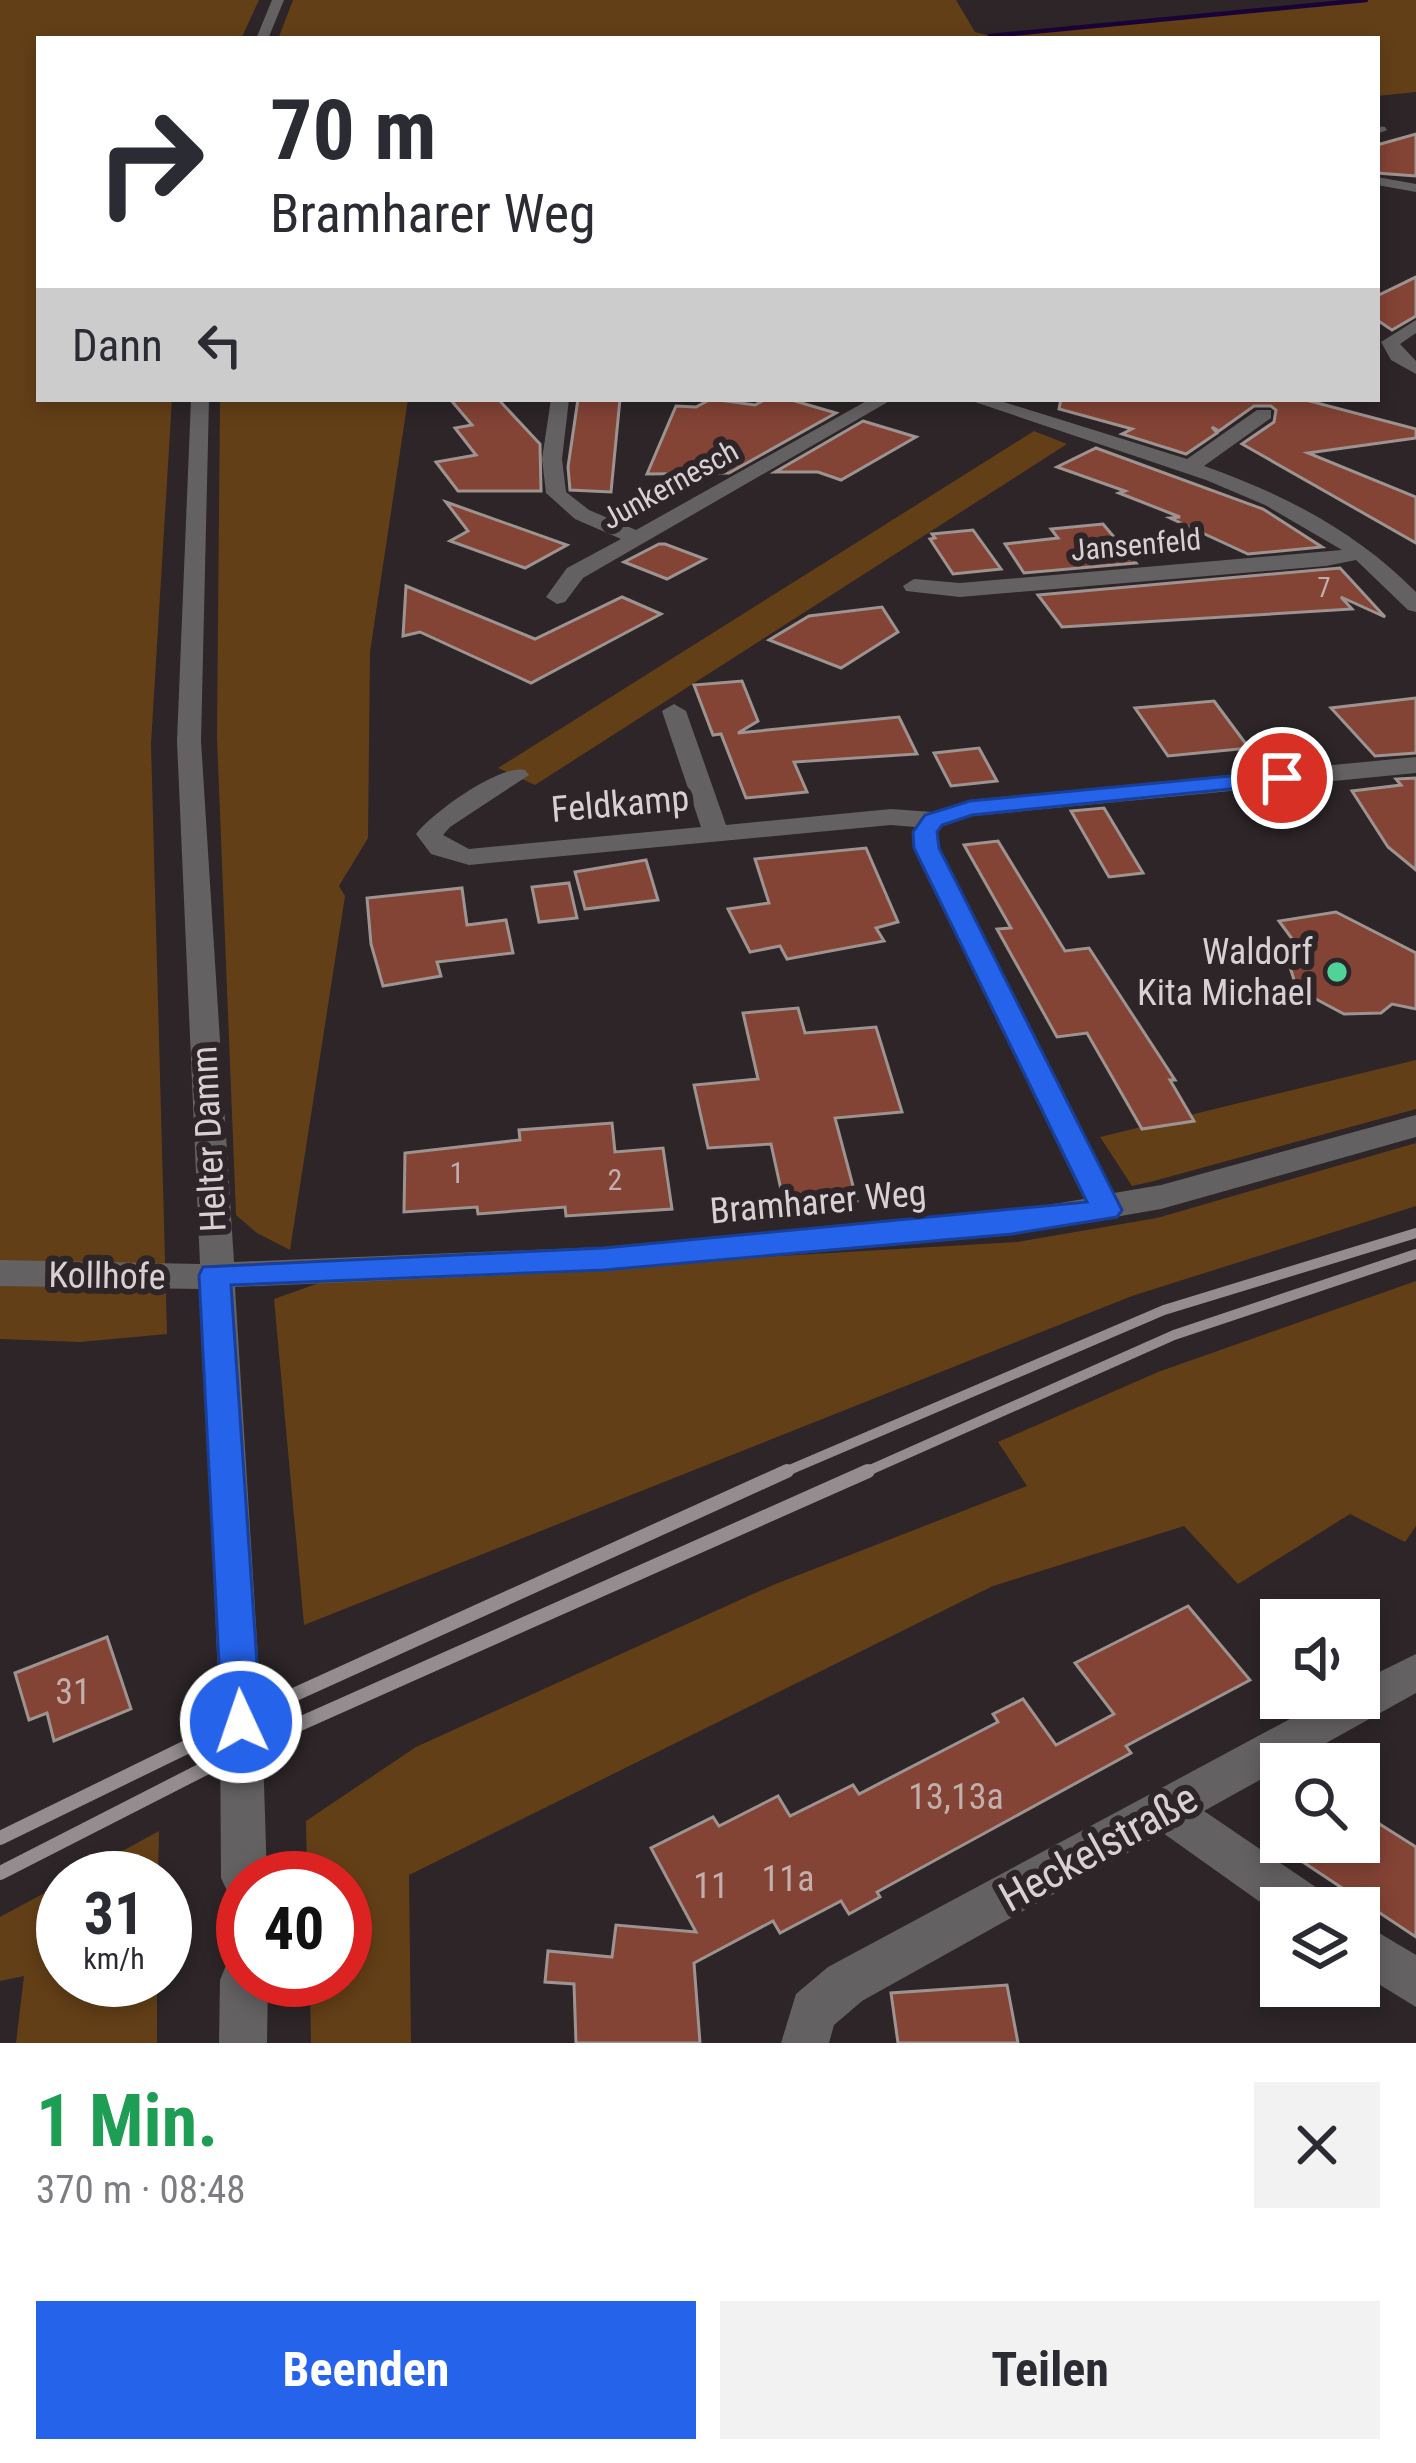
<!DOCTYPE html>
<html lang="de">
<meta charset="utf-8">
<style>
:root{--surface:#fff;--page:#f2f2f3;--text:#2b2b33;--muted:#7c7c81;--accent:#2563eb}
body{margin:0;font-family:"Roboto Condensed",sans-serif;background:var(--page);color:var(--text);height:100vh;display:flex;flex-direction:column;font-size:45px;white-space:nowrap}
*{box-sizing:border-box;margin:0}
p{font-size:39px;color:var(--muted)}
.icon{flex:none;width:66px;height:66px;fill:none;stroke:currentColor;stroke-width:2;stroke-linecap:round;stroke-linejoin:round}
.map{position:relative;height:2043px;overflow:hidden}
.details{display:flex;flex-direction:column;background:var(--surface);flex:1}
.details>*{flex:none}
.top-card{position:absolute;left:36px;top:36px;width:1344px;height:366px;border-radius:0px;box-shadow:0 6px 18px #0003;background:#fff;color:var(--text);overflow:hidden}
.buttons{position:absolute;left:1260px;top:1599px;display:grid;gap:24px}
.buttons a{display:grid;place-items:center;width:120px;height:120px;border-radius:0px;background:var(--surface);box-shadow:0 6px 18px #0003;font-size:60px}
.speed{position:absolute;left:36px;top:1851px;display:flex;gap:24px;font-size:60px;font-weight:700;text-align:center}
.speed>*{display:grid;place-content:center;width:156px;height:156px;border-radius:50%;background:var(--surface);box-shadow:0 6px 18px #0003;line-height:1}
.speed small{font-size:30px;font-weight:400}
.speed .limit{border:18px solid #d22;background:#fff;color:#111}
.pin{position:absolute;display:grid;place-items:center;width:102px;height:102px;color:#fff;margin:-51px;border:6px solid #fff;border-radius:50%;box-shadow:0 3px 12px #0007}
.me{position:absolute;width:132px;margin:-66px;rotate:357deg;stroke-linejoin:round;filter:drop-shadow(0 0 9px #0008)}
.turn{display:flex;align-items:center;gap:42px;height:252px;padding:0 36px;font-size:54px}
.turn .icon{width:156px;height:156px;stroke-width:2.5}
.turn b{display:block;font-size:84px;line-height:102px}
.then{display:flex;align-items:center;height:114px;padding:0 36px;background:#0003;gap:24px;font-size:45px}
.round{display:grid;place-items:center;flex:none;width:126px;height:126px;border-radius:0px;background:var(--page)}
.overview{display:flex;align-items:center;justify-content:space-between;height:204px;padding:0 36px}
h1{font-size:72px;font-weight:700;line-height:90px;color:#1e9e55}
.action{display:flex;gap:24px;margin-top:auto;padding:24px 36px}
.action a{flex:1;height:138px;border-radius:0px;background:var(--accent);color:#fff;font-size:48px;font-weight:700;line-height:138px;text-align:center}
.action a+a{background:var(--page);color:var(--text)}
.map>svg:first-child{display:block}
.green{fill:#633f17}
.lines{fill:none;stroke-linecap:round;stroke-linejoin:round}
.stream{stroke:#1a0336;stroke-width:4.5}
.building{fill:#834335;stroke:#9d9390;stroke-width:3}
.minor{fill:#646163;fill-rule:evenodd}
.rail-far1{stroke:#938d8f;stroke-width:10}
.rail{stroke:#938d8f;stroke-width:14}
.route{fill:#2563eb;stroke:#184099;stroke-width:3}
.poi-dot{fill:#51d397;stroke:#2d2527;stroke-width:4.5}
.labels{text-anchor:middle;stroke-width:12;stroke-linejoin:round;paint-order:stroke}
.far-number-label{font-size:27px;fill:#c2aeac}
.far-street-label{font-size:30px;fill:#d7d1d3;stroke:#2d2527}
.number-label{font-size:30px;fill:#c2aeac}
.street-label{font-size:36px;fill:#d7d1d3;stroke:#2d2527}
.poi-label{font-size:36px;fill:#d7d1d3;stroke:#2d2527;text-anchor:end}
.near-number-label{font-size:36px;fill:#c2aeac}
.near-street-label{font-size:42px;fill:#d7d1d3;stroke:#2d2527}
</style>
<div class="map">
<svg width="1416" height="2043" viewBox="0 0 1416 2043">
<rect width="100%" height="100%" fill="#2d2527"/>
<!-- green -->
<g class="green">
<path d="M0,0H259L241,39H39V399H172L151,744L167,1334L80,1342L0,1339Z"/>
<path d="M293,0H956L975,32L990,36L1366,0H1416V92L1377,96V39H278Z"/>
<path d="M220,399H408L370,652L368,838L339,886L345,896L290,1250L257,1233L236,1215L217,738Z"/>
<path d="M1034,431L1067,444L535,785L498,768Z"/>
<path d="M1416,1060V1109L1154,1181L1132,1186L1100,1137Z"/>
<path d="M1416,1143V1206L1132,1296L304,1625L274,1299L319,1283L1017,1242L1157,1218Z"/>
<path d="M1416,1281V1526L1405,1542L1350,1514L1238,1584L1184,1526L993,1586L409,1875L411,2043H311L310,1980H345V1878H307L306,1821L416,1747L773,1585L1027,1486L998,1442L1158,1372Z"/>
<path d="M159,1831L158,1878H73Z"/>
<path d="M63,1883V1980H157V2043H16L24,1976L0,1981V1917Z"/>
</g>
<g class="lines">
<!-- stream -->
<path class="stream" d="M990,36L1366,0"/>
</g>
<!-- building -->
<g class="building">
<path d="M1416,134V176L1377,173V145Z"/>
<path d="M1416,277V316L1392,330L1377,320V296Z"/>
<path d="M450,399H498L540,444L541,491H458L436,462L476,455L455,428L472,425Z"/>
<path d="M578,399H620L611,492L570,490L568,467Z"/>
<path d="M711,399L755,405L766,399H788L836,413L729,473L647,474L676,406L696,407Z"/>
<path d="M1061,399H1302L1416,429V438L1308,453L1416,497V543L1242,444L1274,422L1276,410L1271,406H1254L1219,431L1212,427L1217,433L1186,454L1122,434L1132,429L1059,409Z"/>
<path d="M863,421L916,437L841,480L818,472H775Z"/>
<path d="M1096,448L1263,509L1322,547L1248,554L1170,518L1180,517L1119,493L1125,491L1057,467Z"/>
<path d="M446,502L567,545L525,568L450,541L468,531Z"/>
<path d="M1103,524L1136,563L1024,573L1005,544L1058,538L1051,529Z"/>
<path d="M973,530L1001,569L953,574L930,539L935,538L932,534Z"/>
<path d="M659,544H665L705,559L667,579L624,562Z"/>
<path d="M1340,568L1385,617L1341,597L1352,609L1062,627L1038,595Z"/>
<path d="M406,586L535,639L622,597L661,614L531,683L420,632L403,636Z"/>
<path d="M882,607L898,632L841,668L769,640L809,616Z"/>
<path d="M742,681L758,721L738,733L899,717L917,754L794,762L807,792L746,798L721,734L713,735L694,685Z"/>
<path d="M1416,698V753L1375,756L1331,708Z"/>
<path d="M1214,701L1249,748L1168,756L1135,708Z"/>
<path d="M979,748L997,781L951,786L934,753Z"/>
<path d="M1416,778V870L1388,847L1352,791L1401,785L1396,779Z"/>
<path d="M1104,808L1143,873L1109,877L1071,811Z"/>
<path d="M998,841L1065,951L1089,948L1175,1080H1170L1194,1121L1142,1129L1087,1033L1057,1037L997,929L1011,928L964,845Z"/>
<path d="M866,848L898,922L876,928L884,941L787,959L780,946L750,952L728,909L769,903L755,859Z"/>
<path d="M646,860L658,900L585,909L575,872Z"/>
<path d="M569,883L577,918L539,922L532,887Z"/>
<path d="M462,888L467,925L506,920L513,953L437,962L441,976L383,986L371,944L367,898Z"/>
<path d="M1336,912L1416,953V1009L1392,1004L1381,1013L1344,1014L1297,989L1288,961L1301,951L1279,921Z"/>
<path d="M798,1008L805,1033L876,1027L902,1112L835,1118L857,1201L785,1208L771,1144L708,1148L694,1085L758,1079L743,1013Z"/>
<path d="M612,1123L615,1152L663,1148L672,1209L566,1216L565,1207L478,1214L477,1207L404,1212L405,1153L520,1140L519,1130Z"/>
<path d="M1188,1606L1250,1680L1126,1746L1131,1753L877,1892L880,1897L849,1914L841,1901L780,1933L773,1921L694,1963L700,2043H576L574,1984L545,1982L548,1951L612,1957L616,1925L696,1932L651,1848L713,1817L719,1826L778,1796L790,1816L853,1785L859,1794L998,1722L993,1714L1023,1699L1056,1745L1114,1714L1075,1663Z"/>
<path d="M107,1637L131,1709L54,1741L47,1713L29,1720L15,1673Z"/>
<path d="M1359,1811L1416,1847V1937L1303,1862L1316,1842H1359Z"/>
<path d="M1007,1985L1018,2043H898L891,1993Z"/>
</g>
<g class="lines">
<!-- minor -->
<g class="minor">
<path d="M272,0H284L268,39H256Z"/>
<path d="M1377,126L1385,127L1387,130L1377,134Z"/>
<path d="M1377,177L1416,184V192L1377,185Z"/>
<path d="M1416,320V333L1400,344L1416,361V374L1391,360L1381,342Z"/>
<path d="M191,399H209L201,741L234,1262L604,1247L1012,1211L1084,1199L913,848L915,827L891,825L469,865L431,854L416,834C432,813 499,764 525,770L529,775L450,827L443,835L469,849L701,827L662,711L674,704L686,711L726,825L891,809L932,812L970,800L1416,757V773L973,816L943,826L938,832L939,848L1114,1193L1161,1185L1416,1115V1137L1161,1209L1012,1235L604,1271L235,1287L262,1722L267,1878H243V1899L228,1893L221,1878L220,1722L201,1289L0,1286V1260L200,1264L177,741Z"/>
<path d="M551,399H569L562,459L566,492L589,510L636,530L870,399H893L583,578L565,602L557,604L546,597L567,568L621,539L575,519L546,493L542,459Z"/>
<path d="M966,399H994L1187,459L1257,410H1271V418L1204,466C1284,494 1357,532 1416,592V612L1408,610L1356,560L1326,566L960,597L906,591L903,586L914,579L960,583L1342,550L1265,505L1206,480Z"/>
<path d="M1416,1654V1693L1204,1811L1323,1892L1330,1908H1281V1917L1163,1833L862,2001L834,2025L829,2043H781L796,1994L828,1967L1329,1698H1359V1682Z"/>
<path d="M1359,1921L1416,1955V2007L1359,1972Z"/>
<path d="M243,1957V1980H268L267,2043H219L220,1980L227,1963Z"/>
</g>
<!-- rail-far1 -->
<g class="rail-far1">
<path d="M780,1474L1164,1310L1416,1233"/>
<path d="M861,1474L1174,1335L1416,1254"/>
</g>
<!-- rail -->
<g class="rail">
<path d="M0,1838L289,1697L787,1471"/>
<path d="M0,1873L241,1750L868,1471"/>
</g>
</g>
<!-- route -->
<path class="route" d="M1282,771L1290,773V783L972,815L942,825L937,832L939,848L1122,1210L1117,1217L1012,1234L604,1270L231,1285L261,1722L255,1735L241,1740L227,1735L222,1722L199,1275L203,1267L604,1248L1087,1202L914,848L913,832L925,815L970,801Z"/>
<!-- markers -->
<circle class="poi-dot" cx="1337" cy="972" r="12"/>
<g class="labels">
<!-- far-number labels -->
<g class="far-number-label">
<text x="1324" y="597">7</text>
</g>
<!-- far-street labels -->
<g class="far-street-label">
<text transform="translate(670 485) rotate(-29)" y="10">Junkernesch</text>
<text transform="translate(1136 545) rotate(-5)" y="10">Jansenfeld</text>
</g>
<!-- number labels -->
<g class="number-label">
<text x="457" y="1183">1</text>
<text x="615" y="1190">2</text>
</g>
<!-- street labels -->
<g class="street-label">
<text transform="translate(620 803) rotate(-5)" y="13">Feldkamp</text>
<text transform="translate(208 1139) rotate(-93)" y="13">Helter Damm</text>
<text transform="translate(818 1201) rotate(-5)" y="13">Bramharer Weg</text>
<text transform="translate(107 1275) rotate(1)" y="13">Kollhofe</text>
</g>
<!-- poi labels -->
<g class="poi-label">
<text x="1313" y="964">Waldorf<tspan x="1313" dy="41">Kita Michael</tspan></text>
</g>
<!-- near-number labels -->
<g class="near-number-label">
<text x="73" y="1704">31</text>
<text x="956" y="1809">13,13a</text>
<text x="788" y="1891">11a</text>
<text x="711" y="1898">11</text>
</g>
<!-- near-street labels -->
<g class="near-street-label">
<text transform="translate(1098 1847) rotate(-29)" y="15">Heckelstraße</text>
</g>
</g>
</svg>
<div class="buttons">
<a><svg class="icon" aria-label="sound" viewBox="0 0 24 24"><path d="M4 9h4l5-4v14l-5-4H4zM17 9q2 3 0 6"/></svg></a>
<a><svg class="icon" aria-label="search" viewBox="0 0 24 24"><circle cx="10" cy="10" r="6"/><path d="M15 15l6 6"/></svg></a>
<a><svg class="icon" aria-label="layers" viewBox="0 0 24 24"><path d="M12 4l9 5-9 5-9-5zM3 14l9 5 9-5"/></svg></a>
</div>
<div class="speed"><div>31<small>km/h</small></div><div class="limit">40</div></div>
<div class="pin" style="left:1282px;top:778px;background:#d93025"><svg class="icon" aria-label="arrive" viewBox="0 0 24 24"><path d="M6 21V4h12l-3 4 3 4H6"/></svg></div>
<svg class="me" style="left:241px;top:1722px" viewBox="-20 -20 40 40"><circle r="17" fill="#2563eb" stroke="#fff" stroke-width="3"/><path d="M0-11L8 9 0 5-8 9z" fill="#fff"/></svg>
<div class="top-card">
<div class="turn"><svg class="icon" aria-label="right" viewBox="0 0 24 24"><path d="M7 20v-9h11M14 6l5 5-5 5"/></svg><div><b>70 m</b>Bramharer Weg</div></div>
<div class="then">Dann<svg class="icon" aria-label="left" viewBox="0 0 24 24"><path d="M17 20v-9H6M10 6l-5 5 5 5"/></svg></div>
</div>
</div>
<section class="details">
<div class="overview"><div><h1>1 Min.</h1><p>370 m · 08:48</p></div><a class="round"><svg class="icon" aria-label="close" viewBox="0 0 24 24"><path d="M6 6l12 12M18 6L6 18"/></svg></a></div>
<div class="action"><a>Beenden</a><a>Teilen</a></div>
</section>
